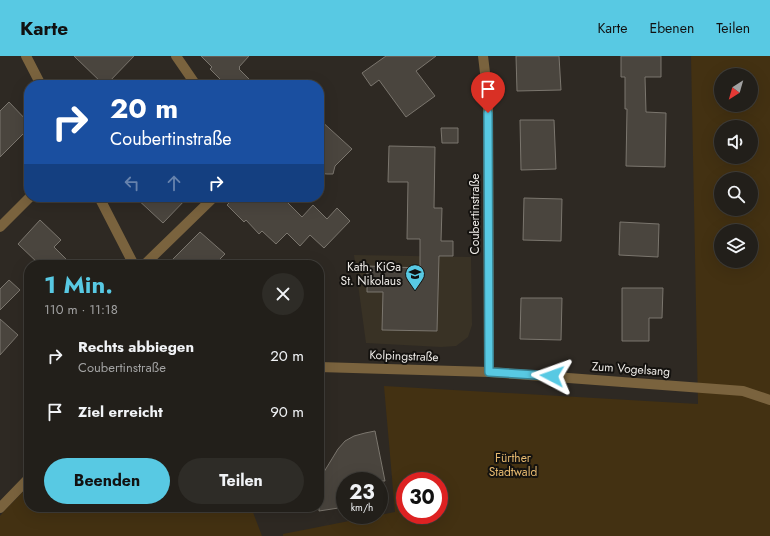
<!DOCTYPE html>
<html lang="de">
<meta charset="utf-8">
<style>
:root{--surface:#221f1a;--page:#2e2c27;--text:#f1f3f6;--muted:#a2a2a2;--line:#3f3d39;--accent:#58c9e3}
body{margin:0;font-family:Jost,sans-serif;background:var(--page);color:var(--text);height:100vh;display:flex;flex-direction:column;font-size:15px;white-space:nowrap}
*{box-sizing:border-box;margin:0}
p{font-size:13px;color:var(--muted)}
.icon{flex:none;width:22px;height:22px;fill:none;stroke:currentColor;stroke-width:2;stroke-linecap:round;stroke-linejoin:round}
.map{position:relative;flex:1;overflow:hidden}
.sheet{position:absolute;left:24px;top:204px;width:300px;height:252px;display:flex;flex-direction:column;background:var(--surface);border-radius:16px;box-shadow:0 4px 16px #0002,0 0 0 1px var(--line)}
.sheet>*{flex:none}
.top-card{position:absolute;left:24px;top:24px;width:300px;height:122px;border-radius:16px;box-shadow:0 4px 16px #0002,0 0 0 1px var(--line);background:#1a4fa0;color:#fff;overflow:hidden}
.needle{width:26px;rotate:217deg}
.tools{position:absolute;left:714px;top:12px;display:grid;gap:8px}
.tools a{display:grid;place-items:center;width:44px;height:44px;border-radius:50%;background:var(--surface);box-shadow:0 4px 16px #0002,0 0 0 1px var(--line);font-size:20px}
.speed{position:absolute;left:336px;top:416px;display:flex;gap:8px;font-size:20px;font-weight:700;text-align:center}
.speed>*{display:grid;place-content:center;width:52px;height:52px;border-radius:50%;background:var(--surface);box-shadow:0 4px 16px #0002,0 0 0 1px var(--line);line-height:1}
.speed small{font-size:10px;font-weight:400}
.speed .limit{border:6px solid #d22;background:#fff;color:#111}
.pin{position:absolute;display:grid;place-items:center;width:34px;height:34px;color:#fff;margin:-41px -17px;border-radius:50% 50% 50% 0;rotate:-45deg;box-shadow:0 0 4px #0007}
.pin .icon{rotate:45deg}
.me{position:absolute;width:44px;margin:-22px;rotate:274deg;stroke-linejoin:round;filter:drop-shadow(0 0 3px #0008)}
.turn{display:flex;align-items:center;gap:14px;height:84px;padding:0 20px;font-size:18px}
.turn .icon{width:52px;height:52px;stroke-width:2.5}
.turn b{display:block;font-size:28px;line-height:34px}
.lanes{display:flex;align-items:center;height:38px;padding:0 20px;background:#0003;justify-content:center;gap:20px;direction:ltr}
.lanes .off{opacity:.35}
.round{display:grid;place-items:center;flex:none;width:42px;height:42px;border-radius:21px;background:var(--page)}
.head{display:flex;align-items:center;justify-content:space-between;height:68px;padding:0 20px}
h1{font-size:24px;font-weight:700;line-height:30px;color:var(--accent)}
.button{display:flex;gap:8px;margin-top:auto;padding:8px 20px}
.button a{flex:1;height:46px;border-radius:24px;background:var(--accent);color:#111;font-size:16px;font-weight:700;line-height:46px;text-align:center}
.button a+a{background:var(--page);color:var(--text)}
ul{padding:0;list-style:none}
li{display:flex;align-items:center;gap:12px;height:56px;padding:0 20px}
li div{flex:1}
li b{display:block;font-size:15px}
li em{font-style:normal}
header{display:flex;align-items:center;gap:24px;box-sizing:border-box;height:56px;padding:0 20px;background:var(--accent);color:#111}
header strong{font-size:19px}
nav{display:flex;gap:22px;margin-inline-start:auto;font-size:14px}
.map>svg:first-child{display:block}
.built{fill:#393225}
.green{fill:#433112;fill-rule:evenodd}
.building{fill:#4a453e;stroke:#7b766e}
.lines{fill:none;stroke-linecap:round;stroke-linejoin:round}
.minor{stroke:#7a633e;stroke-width:10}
.route-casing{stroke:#398394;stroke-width:10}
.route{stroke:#58c9e3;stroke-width:7}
.labels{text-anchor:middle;stroke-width:4;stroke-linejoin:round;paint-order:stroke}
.street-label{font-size:12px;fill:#eeebe7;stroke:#14120f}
.poi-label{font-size:12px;fill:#eeebe7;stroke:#14120f;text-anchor:end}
.park-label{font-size:12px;fill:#e6b96f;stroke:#14120f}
</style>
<header>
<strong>Karte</strong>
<nav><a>Karte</a><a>Ebenen</a><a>Teilen</a></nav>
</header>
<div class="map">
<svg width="770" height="480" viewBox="0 0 770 480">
<rect width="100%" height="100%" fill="#2e2923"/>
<!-- built -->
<path class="built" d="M354,199L471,201L472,269L468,281L456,290L441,291L366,287Z"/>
<!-- green -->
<g class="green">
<path d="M691,0H770V480H283V478L395,456L384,330L698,348ZM721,19H751V49H721ZM721,71H751V101H721ZM721,123H751V153H721ZM721,175H751V205H721ZM405,425H439V459H405Z"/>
<path d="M29,430V451H251L262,480H0V460L5,454Z"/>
</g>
<!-- building -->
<g class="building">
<path d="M74,0H134L106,29H104Z"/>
<path d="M201,0H249L239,11L240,12L239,13L255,29H226L210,13L212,11Z"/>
<path d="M386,0H436L416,15L435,40L406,61L379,24L371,30L362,17Z"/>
<path d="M516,0H559L561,34L517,35Z"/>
<path d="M621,0H661V21H645L646,56L666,57L665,111L626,110L627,53H625V21H621Z"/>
<path d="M9,46L29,67V72L0,101V55Z"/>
<path d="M319,63L352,93L335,110L333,118H327L319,117Z"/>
<path d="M520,64H554L556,113L521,114Z"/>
<path d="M441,72H458V87H442Z"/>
<path d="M389,90L435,91L434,152H442L441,185H453V200H439L437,275L382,274L383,236H367V210L420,212V183H407L408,126H388Z"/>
<path d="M135,141H188L163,167Z"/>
<path d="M235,141H282L302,161L313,149L327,163L337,152L350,165L324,192L310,179L300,190L287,177L276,188L262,175L259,178L246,164L244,166L227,149Z"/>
<path d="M524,142L562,143L561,185L523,184Z"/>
<path d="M40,164L61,184L54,191L72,209H40L18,188Z"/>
<path d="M620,166L659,168L658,201L619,199Z"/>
<path d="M200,176L225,198L214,209H167Z"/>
<path d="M9,224L20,234L0,254V233Z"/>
<path d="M622,232H663L662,262H649V285H622Z"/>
<path d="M521,242H562L561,284L520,283Z"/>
<path d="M0,263L18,279L0,299Z"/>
<path d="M375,375L385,425H345V451L319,455V424L338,393L345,385L354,380L365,377Z"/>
</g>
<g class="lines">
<!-- minor -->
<g class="minor">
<path d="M26,0L41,29"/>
<path d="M176,0L196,29"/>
<path d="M483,0L488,42L489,316"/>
<path d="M99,141L134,209"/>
<path d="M0,171L30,141"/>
<path d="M144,209L214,141"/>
<path d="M319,311L489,316L743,335L770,344"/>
<path d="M0,452L29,422"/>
</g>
</g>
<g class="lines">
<defs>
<path id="route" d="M488,57L489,316L552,320"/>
</defs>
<!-- route casing -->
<use href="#route" class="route-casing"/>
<!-- route -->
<use href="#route" class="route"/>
</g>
<!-- icons -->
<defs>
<symbol id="school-pin" viewBox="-11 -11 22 30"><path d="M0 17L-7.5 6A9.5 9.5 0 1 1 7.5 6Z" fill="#58c9e3" stroke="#14120f"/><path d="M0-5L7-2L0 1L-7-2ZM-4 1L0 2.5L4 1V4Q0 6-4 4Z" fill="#111"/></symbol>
</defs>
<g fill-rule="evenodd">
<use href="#school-pin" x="404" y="207" width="22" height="30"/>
</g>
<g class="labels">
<!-- street labels -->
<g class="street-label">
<text transform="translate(475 158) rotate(-90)" y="4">Coubertinstraße</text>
<text transform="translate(404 300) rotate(2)" y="4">Kolpingstraße</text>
<text transform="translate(631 313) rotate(4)" y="4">Zum Vogelsang</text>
</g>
<!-- poi labels -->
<g class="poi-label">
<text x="401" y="215">Kath. KiGa<tspan x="401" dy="14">St. Nikolaus</tspan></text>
</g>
<!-- park labels -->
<g class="park-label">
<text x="513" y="406">Fürther<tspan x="513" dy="14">Stadtwald</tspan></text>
</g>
</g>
</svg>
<div class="tools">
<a><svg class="needle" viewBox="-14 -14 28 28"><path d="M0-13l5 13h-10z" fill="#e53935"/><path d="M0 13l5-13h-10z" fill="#a2a2a2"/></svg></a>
<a><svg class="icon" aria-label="sound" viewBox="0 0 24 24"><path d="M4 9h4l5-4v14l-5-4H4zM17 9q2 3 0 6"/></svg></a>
<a><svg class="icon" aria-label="search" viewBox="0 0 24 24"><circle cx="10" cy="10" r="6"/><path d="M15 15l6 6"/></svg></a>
<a><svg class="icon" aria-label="layers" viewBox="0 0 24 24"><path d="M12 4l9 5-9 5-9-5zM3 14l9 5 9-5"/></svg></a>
</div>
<div class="speed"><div>23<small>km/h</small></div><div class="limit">30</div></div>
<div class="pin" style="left:488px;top:57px;background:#d93025"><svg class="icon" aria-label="arrive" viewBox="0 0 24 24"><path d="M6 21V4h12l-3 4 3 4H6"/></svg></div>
<svg class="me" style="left:552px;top:320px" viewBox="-20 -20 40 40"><path d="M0-17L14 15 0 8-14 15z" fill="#58c9e3" stroke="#fff" stroke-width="4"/></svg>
<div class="top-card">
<div class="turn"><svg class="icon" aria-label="right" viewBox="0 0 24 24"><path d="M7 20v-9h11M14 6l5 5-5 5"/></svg><div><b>20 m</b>Coubertinstraße</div></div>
<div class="lanes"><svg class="icon off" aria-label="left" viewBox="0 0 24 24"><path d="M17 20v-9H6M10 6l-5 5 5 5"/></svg><svg class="icon off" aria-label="ahead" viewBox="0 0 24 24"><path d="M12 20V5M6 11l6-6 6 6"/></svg><svg class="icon" aria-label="right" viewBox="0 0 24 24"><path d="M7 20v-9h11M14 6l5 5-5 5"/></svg></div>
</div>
<section class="sheet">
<div class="head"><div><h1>1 Min.</h1><p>110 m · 11:18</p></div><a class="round"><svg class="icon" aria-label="close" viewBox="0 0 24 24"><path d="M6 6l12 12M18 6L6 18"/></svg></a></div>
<ul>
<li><svg class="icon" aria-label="right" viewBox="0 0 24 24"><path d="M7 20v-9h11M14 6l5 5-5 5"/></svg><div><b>Rechts abbiegen</b><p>Coubertinstraße</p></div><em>20 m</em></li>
<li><svg class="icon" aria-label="arrive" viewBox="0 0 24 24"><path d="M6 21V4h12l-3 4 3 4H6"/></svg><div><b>Ziel erreicht</b></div><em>90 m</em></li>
</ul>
<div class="button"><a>Beenden</a><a>Teilen</a></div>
</section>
</div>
